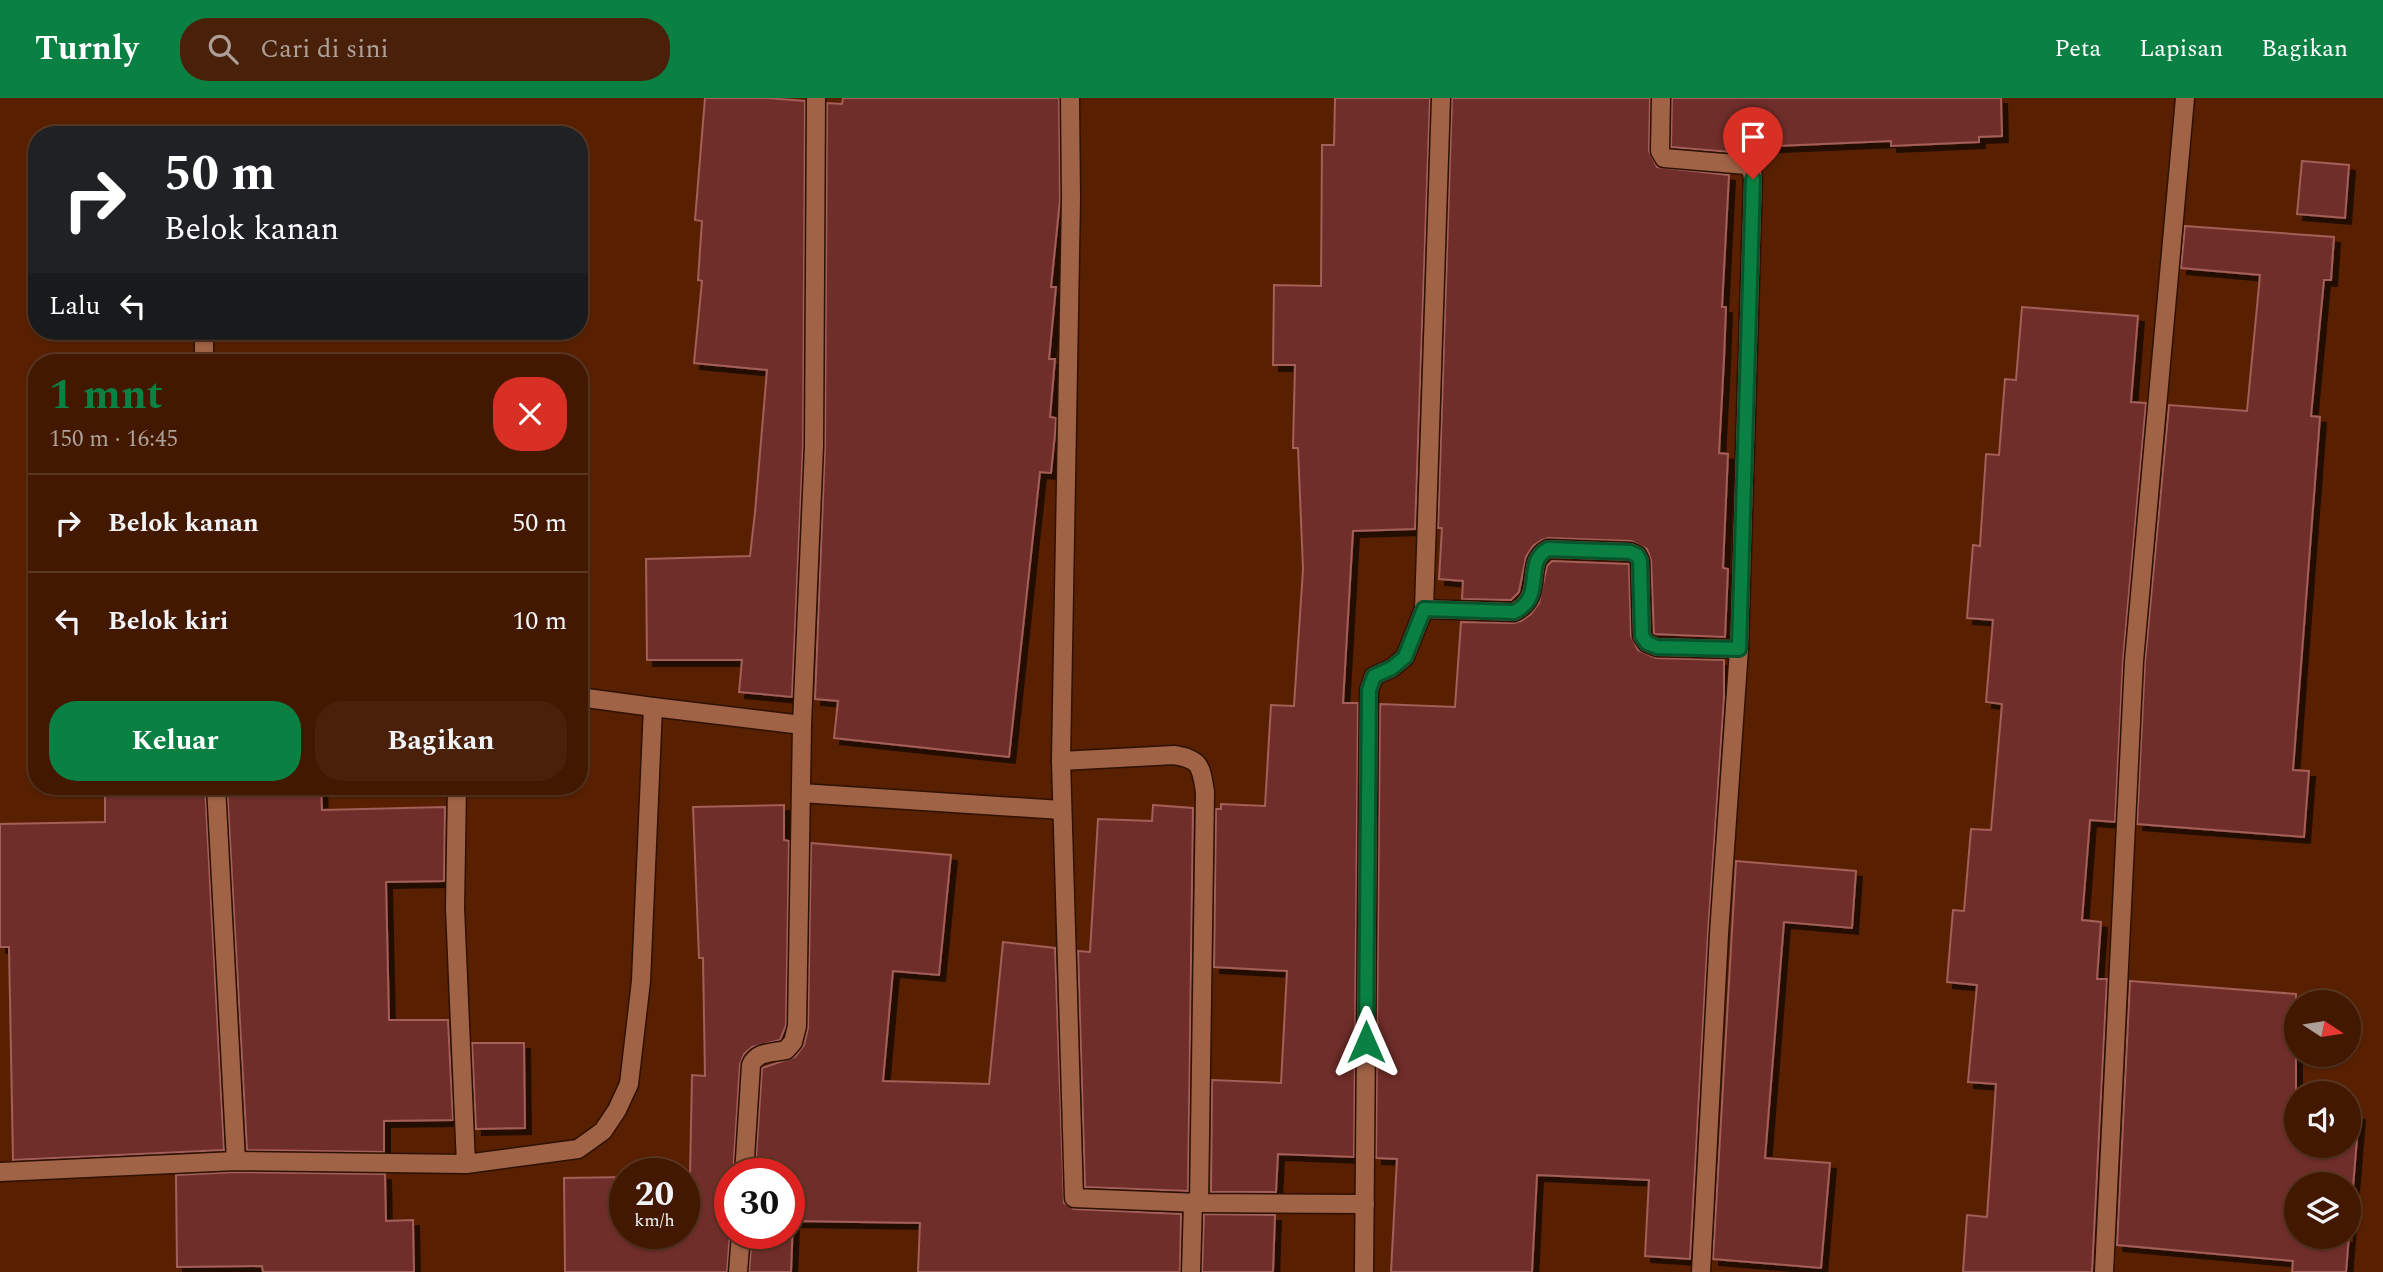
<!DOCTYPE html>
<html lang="id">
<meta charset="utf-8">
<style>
:root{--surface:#421800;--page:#49210a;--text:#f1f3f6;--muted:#aea099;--line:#5a3722;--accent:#0b8043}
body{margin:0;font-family:Spectral,serif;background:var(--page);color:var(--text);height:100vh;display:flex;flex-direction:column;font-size:26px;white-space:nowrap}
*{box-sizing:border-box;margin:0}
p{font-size:23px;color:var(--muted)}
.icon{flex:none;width:38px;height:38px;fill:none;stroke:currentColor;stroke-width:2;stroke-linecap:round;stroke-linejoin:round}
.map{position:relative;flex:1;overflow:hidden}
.panel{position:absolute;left:28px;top:256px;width:560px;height:441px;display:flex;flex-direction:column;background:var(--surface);border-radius:28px;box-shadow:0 2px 5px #0004,0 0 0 2px var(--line)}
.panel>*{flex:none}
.guide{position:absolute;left:28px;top:28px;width:560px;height:214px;border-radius:28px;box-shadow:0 2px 5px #0004,0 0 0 2px var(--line);background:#202124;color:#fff;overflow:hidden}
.needle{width:46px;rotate:102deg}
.tools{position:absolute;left:2284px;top:892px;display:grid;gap:14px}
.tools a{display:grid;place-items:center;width:77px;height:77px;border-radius:50%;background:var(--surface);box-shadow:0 2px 5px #0004,0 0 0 2px var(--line);font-size:35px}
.speed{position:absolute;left:609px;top:1060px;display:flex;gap:14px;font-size:35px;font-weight:700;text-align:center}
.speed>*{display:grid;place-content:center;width:91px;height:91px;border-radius:50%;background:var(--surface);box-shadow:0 2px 5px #0004,0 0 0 2px var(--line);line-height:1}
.speed small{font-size:18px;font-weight:400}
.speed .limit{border:10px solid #d22;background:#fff;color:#111}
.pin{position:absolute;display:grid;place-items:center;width:60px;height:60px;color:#fff;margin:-72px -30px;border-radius:50% 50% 50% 0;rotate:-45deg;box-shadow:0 0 7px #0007}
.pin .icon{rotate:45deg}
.me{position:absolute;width:77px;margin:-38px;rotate:0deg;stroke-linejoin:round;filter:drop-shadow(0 0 5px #0008)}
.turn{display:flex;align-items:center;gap:24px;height:147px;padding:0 21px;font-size:32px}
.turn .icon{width:91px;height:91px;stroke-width:2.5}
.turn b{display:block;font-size:49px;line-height:60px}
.then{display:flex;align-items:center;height:66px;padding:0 21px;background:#0003;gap:14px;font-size:26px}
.round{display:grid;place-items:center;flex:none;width:74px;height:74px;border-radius:28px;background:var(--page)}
.head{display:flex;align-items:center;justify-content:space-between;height:119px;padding:0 21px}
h1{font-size:42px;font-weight:700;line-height:52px;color:var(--accent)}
.primary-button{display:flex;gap:14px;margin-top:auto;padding:14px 21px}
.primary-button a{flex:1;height:80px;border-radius:28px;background:var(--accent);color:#fff;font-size:28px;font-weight:700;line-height:80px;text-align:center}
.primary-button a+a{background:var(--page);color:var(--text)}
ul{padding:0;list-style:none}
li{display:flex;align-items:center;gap:21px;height:98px;padding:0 21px;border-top:2px solid var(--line)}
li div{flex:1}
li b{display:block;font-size:26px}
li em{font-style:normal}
header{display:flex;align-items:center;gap:42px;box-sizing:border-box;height:98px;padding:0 35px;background:var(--accent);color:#fff}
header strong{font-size:33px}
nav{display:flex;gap:38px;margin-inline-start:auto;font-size:24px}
.search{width:490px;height:63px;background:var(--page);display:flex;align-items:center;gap:18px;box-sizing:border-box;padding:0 24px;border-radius:28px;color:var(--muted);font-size:26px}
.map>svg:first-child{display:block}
.building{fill:#6f2f2b;stroke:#a35e58;stroke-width:2;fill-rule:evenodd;filter:url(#shadow)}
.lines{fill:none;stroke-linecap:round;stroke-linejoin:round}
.minor-casing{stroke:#2f1103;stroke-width:21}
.minor{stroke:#a16346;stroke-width:18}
.route-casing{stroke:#07532c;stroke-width:18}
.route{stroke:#0b8043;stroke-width:12}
</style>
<header>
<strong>Turnly</strong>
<div class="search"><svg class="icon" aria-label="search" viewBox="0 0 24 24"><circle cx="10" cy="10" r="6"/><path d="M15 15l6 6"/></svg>Cari di sini</div>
<nav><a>Peta</a><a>Lapisan</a><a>Bagikan</a></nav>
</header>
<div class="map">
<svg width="2383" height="1174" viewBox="0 0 2383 1174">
<defs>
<filter id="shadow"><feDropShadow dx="6" dy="6" stdDeviation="0" flood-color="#0009"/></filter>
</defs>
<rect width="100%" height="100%" fill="#582000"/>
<!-- building -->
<g class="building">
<path d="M705,0H767L805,3L803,348L792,599L739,594L742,562H647L646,461L750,458L755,414L767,272L694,265L702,183L698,182L702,123L695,122Z"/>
<path d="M843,0H1059L1060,102L1051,189H1056L1049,261H1055L1050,319L1056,320L1055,336L1051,375L1040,374L1009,659L834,640L838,603L815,601L825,348L827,5L842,6Z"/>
<path d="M1335,0H1430L1415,431L1353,433L1343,605H1358L1354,1059L1278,1056L1276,1094H1211L1212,982L1281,985L1287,873L1214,869L1216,711H1221V706L1265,708L1271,607L1294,608L1303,471L1298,350H1293L1295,267H1273L1274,187L1321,188L1322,47H1334Z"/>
<path d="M1452,0H1650L1649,53L1657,69L1729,77L1722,209H1726L1724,261L1719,355L1728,356L1723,470L1728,471L1725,539L1654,536L1651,462L1647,451L1631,443L1548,440L1542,442L1533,448L1526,459L1519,494L1511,502L1462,501L1463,483L1439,481L1442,430H1438Z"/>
<path d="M1672,0H2001L2002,38L1979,39V44L1891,48V43L1730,50V54L1671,49Z"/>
<path d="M2302,63L2349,67L2345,120L2297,116Z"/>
<path d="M2185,128L2334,139L2331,182H2324L2311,318L2320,319L2293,672L2309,673L2304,739L2137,726L2145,564L2169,307L2247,313L2260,177L2181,170Z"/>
<path d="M2022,209L2138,218L2131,304L2146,305L2123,562L2115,724L2090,722L2082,822L2101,824L2097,881H2107L2092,1174H1963L1967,1117L1987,1119L1996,986L1968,984L1977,887L1947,884L1953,812L1964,813L1971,731L1991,732L2002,606L1986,604L1993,522L1967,520L1973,447L1980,448L1986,356L1999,357L2005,281L2016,282Z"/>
<path d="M1552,463L1629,466L1631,538L1638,552L1656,560L1724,562V600L1708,835L1690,1161L1645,1158L1649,1082L1537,1077L1532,1174H1391L1397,1061L1376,1060L1380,606L1455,609L1461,524L1514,525L1521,523L1531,516L1539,505L1547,468Z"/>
<path d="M105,688H205L224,1052L13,1062L9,849H0V726L105,724Z"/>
<path d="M227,688H321L322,712L445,709L444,783L386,784L389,922H448L453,1022L384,1023V1054L247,1052Z"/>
<path d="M784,707V742L789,743L786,927L780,942L752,949L744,956L740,966L733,1076H730V1135L727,1174H565L564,1080L625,1079V1136H684V1078L690,1077L692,977L705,978L703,860H699L693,709Z"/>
<path d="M1153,707L1193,710L1188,1093L1085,1089L1078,853L1090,854L1098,721L1152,723Z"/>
<path d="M811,745L951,757L939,877L893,873L883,983L989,986L1003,844L1055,850L1064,1105L1074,1111L1181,1116L1180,1174H918L920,1125L793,1123L791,1174H749L752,1136H789V1076H755L762,970L795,959L804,947L808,930Z"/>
<path d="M1736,763L1856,773L1852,830L1784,824L1765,1060L1830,1065L1821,1170L1713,1161Z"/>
<path d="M2130,883L2296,896V1048H2348V1015L2359,1016L2346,1174H2292L2293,1163L2117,1147ZM2296,1087H2348V1139H2296Z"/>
<path d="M472,945H524L525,1030L476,1031Z"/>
<path d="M236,1074L385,1076L386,1123L413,1122L414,1174H263L262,1168L177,1169L176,1077Z"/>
<path d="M1204,1116L1275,1117L1273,1174H1202Z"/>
</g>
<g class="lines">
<defs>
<g id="minor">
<path d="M1070,0L1071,101L1061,663L1074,1100L1199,1105L1365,1106"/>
<path d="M1661,0L1660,53L1664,60L1747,67L1752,74L1753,81L1739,551L1719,836L1701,1174"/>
<path d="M204,233V264"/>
<path d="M1424,511L1441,0"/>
<path d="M579,599L653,609"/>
<path d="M1061,663L1174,657C1201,661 1201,669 1205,694L1199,1105"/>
<path d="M216,688L236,1063"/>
<path d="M457,688L455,810L466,1066"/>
<path d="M801,695L1061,712"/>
<path d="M0,1074L236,1063L466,1066L578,1051L603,1033L617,1012L629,986L641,883L653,609L802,627"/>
<path d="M744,1076L751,967C757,953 773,955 786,952L793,944L797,928L802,627L814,348L816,0"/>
<path d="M738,1174L741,1136"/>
<path d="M1191,1174L1193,1104"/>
<path d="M1364,1174L1369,592L1374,578L1392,570L1405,559L1424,511L1514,514C1547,497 1522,465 1548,451L1630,454L1637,457L1640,463L1642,538L1647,545L1657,549L1739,551"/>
<path d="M2104,1174L2134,563L2185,0"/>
</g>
</defs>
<!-- minor casing -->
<use href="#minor" class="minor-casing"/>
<!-- minor -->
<use href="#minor" class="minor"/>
</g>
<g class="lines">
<defs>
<path id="route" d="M1366,944L1369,592L1374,578L1392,570L1405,559L1424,511L1514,514C1547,498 1522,465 1548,451L1630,454L1637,457L1640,463L1642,538L1647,545L1657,549L1739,551L1753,81"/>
</defs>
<!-- route casing -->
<use href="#route" class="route-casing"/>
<!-- route -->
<use href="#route" class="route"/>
</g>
</svg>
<div class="tools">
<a><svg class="needle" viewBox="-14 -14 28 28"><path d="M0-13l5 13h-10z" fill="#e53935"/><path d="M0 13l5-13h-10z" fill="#aea099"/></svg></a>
<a><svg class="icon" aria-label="sound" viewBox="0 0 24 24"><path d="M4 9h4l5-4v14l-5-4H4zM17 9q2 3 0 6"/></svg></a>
<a><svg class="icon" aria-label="layers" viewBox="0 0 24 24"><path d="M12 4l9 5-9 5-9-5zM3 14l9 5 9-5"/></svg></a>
</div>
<div class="speed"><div>20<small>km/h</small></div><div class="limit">30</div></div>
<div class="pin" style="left:1753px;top:81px;background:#d93025"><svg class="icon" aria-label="arrive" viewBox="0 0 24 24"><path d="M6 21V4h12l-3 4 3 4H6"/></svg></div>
<svg class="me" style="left:1366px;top:944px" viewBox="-20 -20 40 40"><path d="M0-17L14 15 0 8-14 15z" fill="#0b8043" stroke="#fff" stroke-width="4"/></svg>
<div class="guide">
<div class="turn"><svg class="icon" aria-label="right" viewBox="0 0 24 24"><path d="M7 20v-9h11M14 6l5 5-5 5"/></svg><div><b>50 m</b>Belok kanan</div></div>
<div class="then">Lalu<svg class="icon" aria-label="left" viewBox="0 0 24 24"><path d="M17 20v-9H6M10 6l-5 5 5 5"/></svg></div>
</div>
<section class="panel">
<div class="head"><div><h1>1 mnt</h1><p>150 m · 16:45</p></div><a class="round" style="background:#d93025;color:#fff"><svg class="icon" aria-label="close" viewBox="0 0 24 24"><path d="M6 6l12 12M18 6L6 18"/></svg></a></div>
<ul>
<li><svg class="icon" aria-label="right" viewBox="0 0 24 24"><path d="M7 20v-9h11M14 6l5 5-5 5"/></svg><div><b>Belok kanan</b></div><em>50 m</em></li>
<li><svg class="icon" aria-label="left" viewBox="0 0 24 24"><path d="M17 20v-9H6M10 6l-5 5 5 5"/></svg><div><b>Belok kiri</b></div><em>10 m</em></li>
</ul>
<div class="primary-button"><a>Keluar</a><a>Bagikan</a></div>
</section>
</div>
